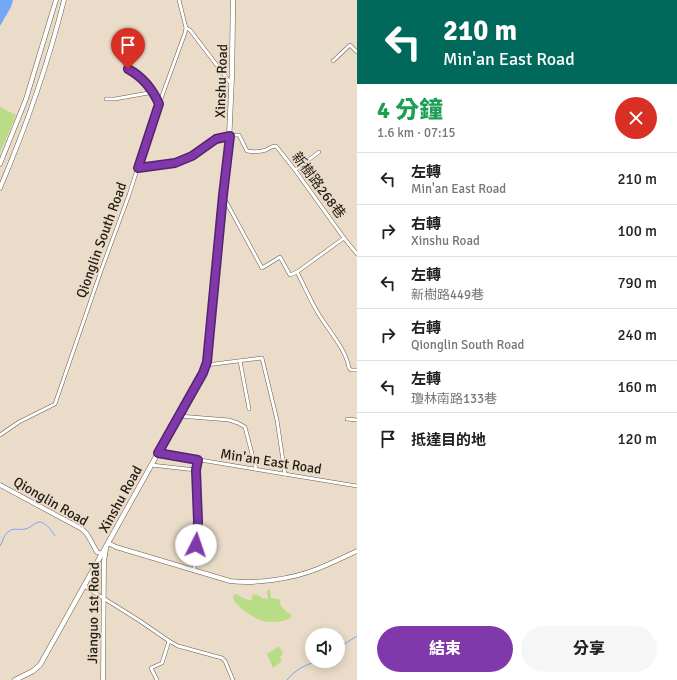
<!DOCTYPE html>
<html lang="zh-TW">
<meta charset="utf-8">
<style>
:root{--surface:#fff;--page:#f6f6f6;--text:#222;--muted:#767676;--line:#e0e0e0;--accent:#8138aa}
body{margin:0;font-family:Signika,"Noto Sans TC",sans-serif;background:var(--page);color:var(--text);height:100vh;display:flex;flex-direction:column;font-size:15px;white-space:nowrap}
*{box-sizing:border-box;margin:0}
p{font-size:13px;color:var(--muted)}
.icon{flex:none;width:22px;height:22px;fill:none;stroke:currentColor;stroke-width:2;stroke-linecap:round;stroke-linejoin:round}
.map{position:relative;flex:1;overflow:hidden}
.sheet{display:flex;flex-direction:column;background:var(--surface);width:320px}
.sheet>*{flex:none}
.guide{background:#00695c;color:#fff;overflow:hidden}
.buttons{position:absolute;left:305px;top:628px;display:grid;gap:8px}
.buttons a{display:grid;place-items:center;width:40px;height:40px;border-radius:50%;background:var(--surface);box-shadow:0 2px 10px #0003;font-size:20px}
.pin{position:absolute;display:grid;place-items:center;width:34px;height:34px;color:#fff;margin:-41px -17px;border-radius:50% 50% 50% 0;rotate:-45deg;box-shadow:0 0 4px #0007}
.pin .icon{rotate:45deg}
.me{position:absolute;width:44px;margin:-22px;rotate:4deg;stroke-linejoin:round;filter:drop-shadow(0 0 3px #0008)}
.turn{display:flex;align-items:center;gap:14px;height:84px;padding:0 20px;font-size:18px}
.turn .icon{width:52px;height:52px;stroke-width:2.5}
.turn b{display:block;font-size:28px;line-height:34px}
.round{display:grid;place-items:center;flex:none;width:42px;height:42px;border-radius:21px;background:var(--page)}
.head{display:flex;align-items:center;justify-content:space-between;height:68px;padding:0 20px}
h1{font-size:24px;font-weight:800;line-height:30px;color:#1e9e55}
.action{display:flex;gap:8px;margin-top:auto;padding:8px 20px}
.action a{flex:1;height:46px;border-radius:24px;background:var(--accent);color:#fff;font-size:16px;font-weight:800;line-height:46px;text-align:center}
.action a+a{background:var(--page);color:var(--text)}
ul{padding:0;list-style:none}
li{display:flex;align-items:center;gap:12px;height:52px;padding:0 20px;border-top:1px solid var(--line)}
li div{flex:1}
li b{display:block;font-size:15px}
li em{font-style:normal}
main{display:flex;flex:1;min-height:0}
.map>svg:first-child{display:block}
.green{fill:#b9dc87}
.water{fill:#76a7f6}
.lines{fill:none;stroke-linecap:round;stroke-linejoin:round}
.stream{stroke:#76a7f6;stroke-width:1}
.minor-casing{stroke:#675c4b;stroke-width:4}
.tertiary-casing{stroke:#675c4b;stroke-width:5}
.secondary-casing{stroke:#675c4b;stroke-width:5.5}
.minor{stroke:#fff;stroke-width:3}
.tertiary{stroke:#fff;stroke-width:4}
.secondary{stroke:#fff;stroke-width:4.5}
.route-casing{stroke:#54246e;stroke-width:10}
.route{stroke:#8138aa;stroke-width:7}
.labels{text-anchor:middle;stroke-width:3.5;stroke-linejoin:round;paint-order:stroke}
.street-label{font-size:14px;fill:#211c15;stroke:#eadcc9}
</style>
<main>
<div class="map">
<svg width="357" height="680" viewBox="0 0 357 680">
<rect width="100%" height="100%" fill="#eadcc9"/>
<!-- green -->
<g class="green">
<path d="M0,107L16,115L0,153Z"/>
<path d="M267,590H270L271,598L279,599L281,606L285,610L286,612L291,614V617C286,623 267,623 260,620C252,617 236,606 233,598L234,595L237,594L241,597L251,601L252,597L253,594L260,596L262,598L268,599Z"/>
<path d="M279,646L283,654L280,657L282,661L273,668L267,654Z"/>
</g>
<!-- water -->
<path class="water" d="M0,0H13L11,7L0,26Z"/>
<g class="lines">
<!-- stream -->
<g class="stream">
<path d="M0,546C3,542 3,536 7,533C14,526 18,531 25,529C30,528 32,525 36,523C44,519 51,530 55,536"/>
<path d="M338,648L357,636"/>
<path d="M287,680C294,670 306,665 317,661"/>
</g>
<defs>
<g id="minor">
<path d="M186,28L190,30L232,85"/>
<path d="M126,38L125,67L142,79L154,92L159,104"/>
<path d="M333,61L350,45L357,52"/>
<path d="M106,99H115L154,92"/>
<path d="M138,167L175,163L192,156L216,139L236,135H239L247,151C253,152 260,152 266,150C270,148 271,146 276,146L295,170L344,238L297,272C304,285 310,300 318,313C328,330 346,349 349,368L351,370H357"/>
<path d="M295,170L319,152"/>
<path d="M223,196L262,268L280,257L290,275L297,272"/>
<path d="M344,238L357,254"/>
<path d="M240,361L249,409"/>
<path d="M206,365L262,358L277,420L285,474"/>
<path d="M179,416L229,420L238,423L245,427L256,469"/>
<path d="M347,419L357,420"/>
<path d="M0,435L19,422L55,404L102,268L129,195L151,126L185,33L186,28L179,0"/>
<path d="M158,453L357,486"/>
<path d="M151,465L196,470"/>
<path d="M194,570L198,521L196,470L198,460"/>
<path d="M84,586L140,621L169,641L178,646L222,658L225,661L233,680"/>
<path d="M157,680L151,668L162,663L169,641"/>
</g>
<g id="tertiary">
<path d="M0,164L26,99L56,0"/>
<path d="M0,188C26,127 48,64 64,0"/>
<path d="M0,485L82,529L87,534L97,552L105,555"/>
<path d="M108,543L116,547L230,581C257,584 292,579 317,569C330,564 344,557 357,551"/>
<path d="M103,680L104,561L106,549"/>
</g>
<path id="secondary" d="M15,680L33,671L40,665L158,453L203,373L207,362L209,345L223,195L229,140L232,72L233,0"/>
</defs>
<!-- minor casing -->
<use href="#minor" class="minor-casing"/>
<!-- tertiary casing -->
<use href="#tertiary" class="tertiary-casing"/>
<!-- secondary casing -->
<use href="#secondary" class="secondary-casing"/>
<!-- minor -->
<use href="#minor" class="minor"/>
<!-- tertiary -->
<use href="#tertiary" class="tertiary"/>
<!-- secondary -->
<use href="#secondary" class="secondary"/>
</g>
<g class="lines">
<defs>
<path id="route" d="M128,69C143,77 152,88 159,104L138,168L175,163L192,156L216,139L230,136L223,195L207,362L203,373L158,453L198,460L196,470L198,521L196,545"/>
</defs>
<!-- route casing -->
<use href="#route" class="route-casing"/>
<!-- route -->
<use href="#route" class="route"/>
</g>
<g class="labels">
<!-- street labels -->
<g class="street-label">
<text transform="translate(221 81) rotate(-88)" y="5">Xinshu Road</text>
<text transform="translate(319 185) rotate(53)" y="5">新樹路268巷</text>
<text transform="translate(101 240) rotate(-70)" y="5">Qionglin South Road</text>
<text transform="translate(271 461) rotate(9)" y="5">Min'an East Road</text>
<text transform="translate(120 499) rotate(-61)" y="5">Xinshu Road</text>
<text transform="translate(51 501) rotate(30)" y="5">Qionglin Road</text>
<text transform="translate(93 613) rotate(-89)" y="5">Jianguo 1st Road</text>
</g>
</g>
</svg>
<div class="buttons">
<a><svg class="icon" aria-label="sound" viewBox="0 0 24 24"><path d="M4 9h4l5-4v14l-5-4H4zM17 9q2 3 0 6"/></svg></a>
</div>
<div class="pin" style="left:128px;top:69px;background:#d93025"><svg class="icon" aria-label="arrive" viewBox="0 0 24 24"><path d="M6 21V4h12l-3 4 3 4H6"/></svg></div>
<svg class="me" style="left:196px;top:545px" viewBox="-20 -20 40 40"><circle r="19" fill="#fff"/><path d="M0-13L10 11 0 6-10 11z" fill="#8138aa"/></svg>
</div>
<section class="sheet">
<div class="guide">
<div class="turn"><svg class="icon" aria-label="left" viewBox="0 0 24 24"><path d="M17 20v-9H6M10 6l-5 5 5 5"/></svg><div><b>210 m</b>Min'an East Road</div></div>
</div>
<div class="head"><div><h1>4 分鐘</h1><p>1.6 km · 07:15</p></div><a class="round" style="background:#d93025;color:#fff"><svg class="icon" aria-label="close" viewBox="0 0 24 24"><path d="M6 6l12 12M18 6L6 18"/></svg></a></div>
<ul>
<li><svg class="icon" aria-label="left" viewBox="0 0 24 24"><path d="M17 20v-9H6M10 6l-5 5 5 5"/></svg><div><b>左轉</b><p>Min'an East Road</p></div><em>210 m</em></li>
<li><svg class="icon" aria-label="right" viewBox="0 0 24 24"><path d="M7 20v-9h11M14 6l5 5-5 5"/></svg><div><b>右轉</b><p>Xinshu Road</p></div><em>100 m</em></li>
<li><svg class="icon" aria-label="left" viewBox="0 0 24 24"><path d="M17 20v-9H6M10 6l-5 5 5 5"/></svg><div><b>左轉</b><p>新樹路449巷</p></div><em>790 m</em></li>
<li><svg class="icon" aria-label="right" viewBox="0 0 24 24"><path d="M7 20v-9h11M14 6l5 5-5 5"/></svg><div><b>右轉</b><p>Qionglin South Road</p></div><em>240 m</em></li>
<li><svg class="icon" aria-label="left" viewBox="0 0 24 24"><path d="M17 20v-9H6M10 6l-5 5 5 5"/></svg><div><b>左轉</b><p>瓊林南路133巷</p></div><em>160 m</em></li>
<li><svg class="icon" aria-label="arrive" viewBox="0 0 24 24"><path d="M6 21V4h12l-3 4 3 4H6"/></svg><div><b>抵達目的地</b></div><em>120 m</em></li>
</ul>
<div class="action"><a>結束</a><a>分享</a></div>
</section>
</main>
